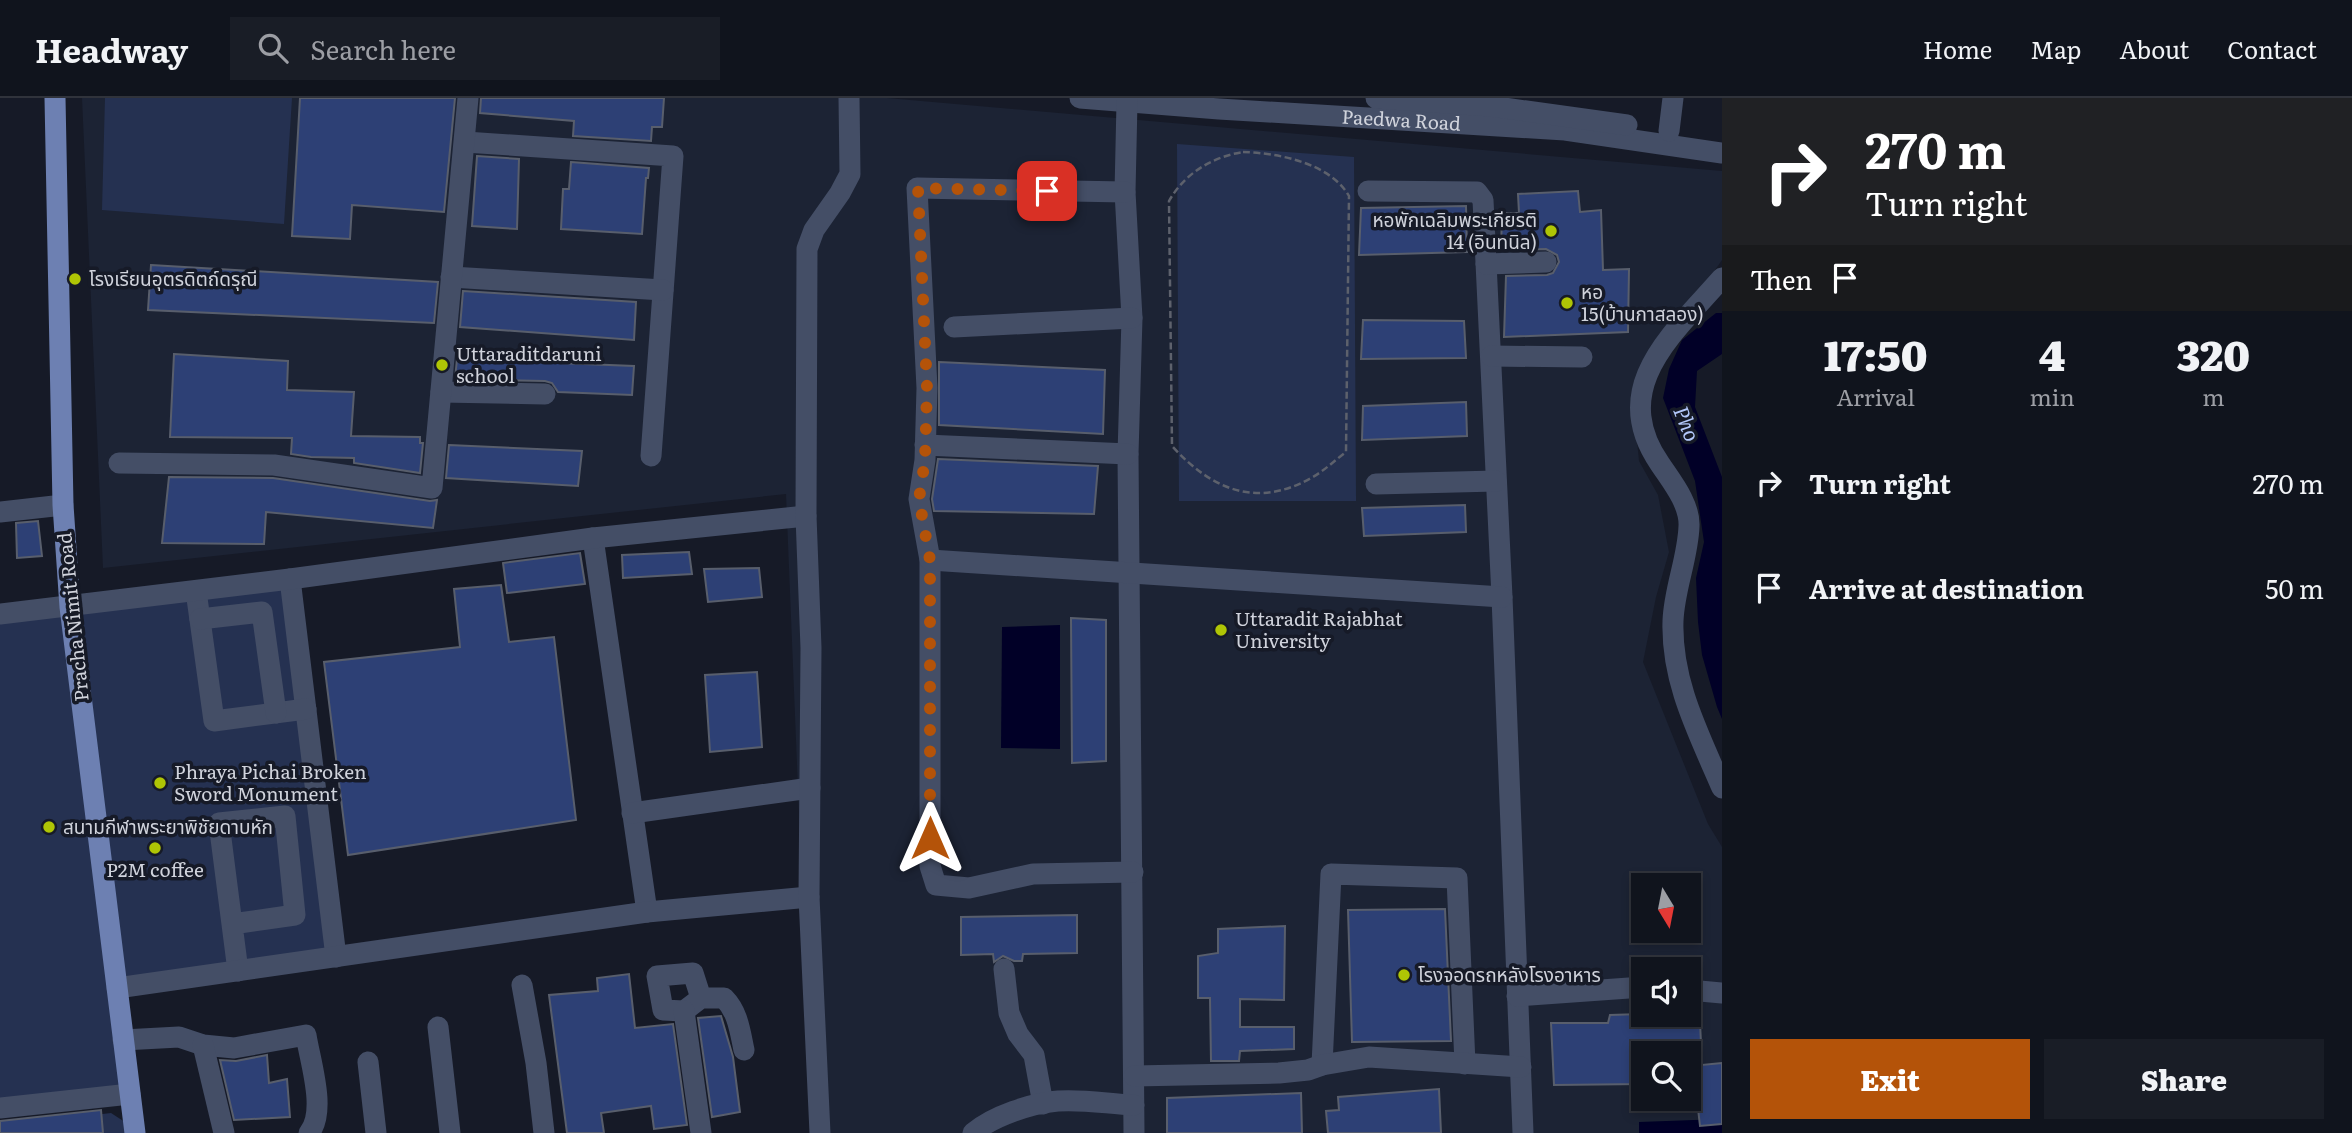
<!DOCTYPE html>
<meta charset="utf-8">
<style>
:root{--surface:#10141d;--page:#191d26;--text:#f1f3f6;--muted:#9c9ea4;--line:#30333b;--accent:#b45309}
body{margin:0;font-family:Literata,"Noto Sans Thai",serif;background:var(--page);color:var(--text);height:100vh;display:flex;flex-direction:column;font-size:26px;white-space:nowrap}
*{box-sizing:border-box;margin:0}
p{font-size:23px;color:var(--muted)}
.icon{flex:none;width:38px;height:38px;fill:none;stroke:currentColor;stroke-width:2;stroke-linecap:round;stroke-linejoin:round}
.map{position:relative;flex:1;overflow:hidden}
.side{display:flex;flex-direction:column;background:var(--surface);width:630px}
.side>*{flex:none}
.banner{background:#202124;color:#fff;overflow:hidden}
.needle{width:46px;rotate:170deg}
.fabs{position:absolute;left:1631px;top:775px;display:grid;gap:14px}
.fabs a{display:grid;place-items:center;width:70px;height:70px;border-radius:0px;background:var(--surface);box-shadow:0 4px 10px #0003,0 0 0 2px var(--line);font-size:35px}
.pin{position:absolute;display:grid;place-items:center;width:60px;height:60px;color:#fff;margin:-30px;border-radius:14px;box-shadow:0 4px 10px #0006}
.me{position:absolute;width:77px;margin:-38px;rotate:0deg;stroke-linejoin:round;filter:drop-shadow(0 0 5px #0008)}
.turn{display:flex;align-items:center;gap:24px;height:147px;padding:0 28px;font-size:32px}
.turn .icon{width:91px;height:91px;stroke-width:2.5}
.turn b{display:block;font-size:49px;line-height:60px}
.then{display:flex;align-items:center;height:66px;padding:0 28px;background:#0003;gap:14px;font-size:26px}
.eta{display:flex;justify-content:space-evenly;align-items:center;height:119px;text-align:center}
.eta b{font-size:42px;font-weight:800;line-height:49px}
.cta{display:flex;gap:14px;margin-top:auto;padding:14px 28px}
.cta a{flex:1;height:80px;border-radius:0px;background:var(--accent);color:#fff;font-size:28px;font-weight:800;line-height:80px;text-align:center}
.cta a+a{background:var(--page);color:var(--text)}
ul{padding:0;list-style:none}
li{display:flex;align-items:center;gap:21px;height:105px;padding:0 28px}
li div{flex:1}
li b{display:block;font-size:26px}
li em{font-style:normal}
header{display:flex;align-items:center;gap:42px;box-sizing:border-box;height:98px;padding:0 35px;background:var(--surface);border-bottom:2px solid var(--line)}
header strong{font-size:33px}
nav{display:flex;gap:38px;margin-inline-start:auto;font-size:24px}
.search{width:490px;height:63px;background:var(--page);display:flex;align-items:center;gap:18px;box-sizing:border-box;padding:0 24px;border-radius:0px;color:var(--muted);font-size:26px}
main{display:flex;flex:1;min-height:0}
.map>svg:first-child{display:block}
.built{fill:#1c2334;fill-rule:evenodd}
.green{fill:#253151}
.water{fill:#010027}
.building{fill:#2d4075;stroke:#585e6c;stroke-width:2}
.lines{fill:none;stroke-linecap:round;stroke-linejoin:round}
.path{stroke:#5d616c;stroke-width:2.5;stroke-dasharray:7 3.5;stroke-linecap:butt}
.minor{stroke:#444e66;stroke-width:21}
.major{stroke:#6d80b2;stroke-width:21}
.route{stroke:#b45309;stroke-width:12;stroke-dasharray:0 21.6}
.poi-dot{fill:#afc505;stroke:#161a27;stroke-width:2.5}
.labels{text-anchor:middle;stroke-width:7;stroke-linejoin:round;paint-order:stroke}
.street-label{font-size:19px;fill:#d0d3dc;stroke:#161a27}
.poi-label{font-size:19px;fill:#d0d3dc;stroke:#161a27;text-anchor:start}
.water-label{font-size:21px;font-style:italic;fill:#b3c8fa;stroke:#161a27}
</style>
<header>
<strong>Headway</strong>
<div class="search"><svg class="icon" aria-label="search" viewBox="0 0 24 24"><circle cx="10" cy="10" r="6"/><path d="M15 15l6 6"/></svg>Search here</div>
<nav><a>Home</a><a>Map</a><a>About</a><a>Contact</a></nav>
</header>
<main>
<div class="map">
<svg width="1722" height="1035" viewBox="0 0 1722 1035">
<rect width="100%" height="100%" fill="#161a27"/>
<!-- built -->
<path class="built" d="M82,0H887L1722,73V162L1632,291L1639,363L1658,397L1669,454L1656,499L1643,564L1708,726L1722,749V1035H812L786,396L103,470ZM1643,788H1689V833H1643ZM1643,872H1689V917H1643ZM1643,956H1689V1001H1643Z"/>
<!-- green -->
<g class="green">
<path d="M105,0H292L284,126L102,112Z"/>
<path d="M1177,46L1354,59L1356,403H1179Z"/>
<path d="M290,481L336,859L117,890L130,996L0,1010V516Z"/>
<path d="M111,1015L134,1030L135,1035H0V1028Z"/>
</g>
<!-- water -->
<g class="water">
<path d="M1716,215H1722V256L1697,273L1695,309L1722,379V621L1717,609L1702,557L1698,524L1696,480L1704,444L1695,383L1663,300L1669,271L1682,242Z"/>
<path d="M1060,527V651L1001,650L1002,529Z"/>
<path d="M1722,1021V1035H1639V1024Z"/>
</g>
<!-- building -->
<g class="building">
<path d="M300,0H455L444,114L352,107L350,141L292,138Z"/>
<path d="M481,0H664L662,29H652L651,43L573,38L574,23L480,15Z"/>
<path d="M477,58L519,61L517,131L472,128Z"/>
<path d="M571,64L649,70L648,80H646L642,136L561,131L563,91H569Z"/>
<path d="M1578,93L1580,114L1601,112L1603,172L1629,171L1628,234L1504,239L1506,178L1547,177L1553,175L1559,164L1557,157L1546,151L1501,152L1502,115H1519L1518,96Z"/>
<path d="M1466,108L1467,154L1359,157L1361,110Z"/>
<path d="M151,167L438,184L434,225L148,212Z"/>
<path d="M463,193L636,204L634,242L460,229Z"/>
<path d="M1363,222L1464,223L1466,260L1361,261Z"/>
<path d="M174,256L288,263L287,292L354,294L351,338L420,339V345H423L420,375L354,365V360L311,359L291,356L292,340L170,339Z"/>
<path d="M457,261L634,268L632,297L558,294L552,285L545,283L455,281Z"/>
<path d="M939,264L1105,272L1103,336L939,327Z"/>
<path d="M1466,304L1467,338L1362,342L1363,308Z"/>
<path d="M449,347L582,353L578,388L446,380Z"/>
<path d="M938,361L1098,368L1094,416L934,413L932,401Z"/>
<path d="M169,379L273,380L430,403L437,402L433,430L266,414L264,446L162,445Z"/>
<path d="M1465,407L1466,434L1364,438L1362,410Z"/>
<path d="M38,423L42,458L17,460L16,425Z"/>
<path d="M689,454L692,476L623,480L622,457Z"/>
<path d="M580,455L585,486L507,495L503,465Z"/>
<path d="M759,470L762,499L708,504L704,471Z"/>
<path d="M501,487L509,544L554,539L576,722L348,757L324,564L460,549L454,491Z"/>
<path d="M1071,520L1106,522V663L1072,665Z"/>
<path d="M757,574L762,649L710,654L705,577Z"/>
<path d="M1445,811L1451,943L1352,944L1348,812Z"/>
<path d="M1077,817V855L1023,856L1022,863H1014L1003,858L994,864L993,856L961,857V819Z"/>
<path d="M1285,828L1284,902L1240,901V929H1294V951L1240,953L1239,963H1211L1210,900H1198V858L1218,855V831Z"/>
<path d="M629,876L635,930L673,926L687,1027L654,1031L651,1008L601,1015L604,1035H567L549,897L598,893L597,880Z"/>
<path d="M1641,916L1642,925L1700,924L1702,967L1722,965V1026L1700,1028L1695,984H1689V956H1643V986L1554,987L1551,925H1608L1610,917Z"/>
<path d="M721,918L733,959L740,1014L712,1019L698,920Z"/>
<path d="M267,957L269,985L287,981L290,1019L234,1022L220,962L236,963Z"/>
<path d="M1439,991L1441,1035H1328L1326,1013L1339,1012L1338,999Z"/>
<path d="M1301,995L1302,1035H1167V1000Z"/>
<path d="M101,1012L103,1035H0V1023Z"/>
</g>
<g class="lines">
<!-- path -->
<path class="path" d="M1243,54C1278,55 1330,65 1349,98L1346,354C1334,363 1324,373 1311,380C1256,411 1211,391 1172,348L1169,103C1185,75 1212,59 1243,54Z"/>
<!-- minor -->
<g class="minor">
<path id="s1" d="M1080,0L1219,11L1565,32L1722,55"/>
<path d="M1376,0L1490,8L1627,27"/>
<path d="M1127,4L1125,94L1132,220L1128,356L1134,1035"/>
<path d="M1669,33L1673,0"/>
<path d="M465,44L673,58L651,358"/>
<path d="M1368,93L1477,94L1483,102L1502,499L1523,1035"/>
<path d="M1125,94L917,90L927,290L925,362L919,401L930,462V768L936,787L969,790L1033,776L1133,774"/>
<path d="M1486,166L1546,164"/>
<path d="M451,179L663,192"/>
<path d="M1722,180C1673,236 1607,289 1660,366C1672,384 1690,406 1689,428C1688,460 1674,491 1673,523C1671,584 1699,636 1722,690"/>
<path d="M954,229L1132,220"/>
<path d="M1491,258L1582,259"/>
<path d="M441,294L545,296"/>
<path d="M925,347L1128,356"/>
<path d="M119,365L274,367L432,390L468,0"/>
<path d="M1376,386L1496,383"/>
<path d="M0,414L63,407"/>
<path d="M593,440L647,814"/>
<path d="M930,462L1502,499"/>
<path d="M290,481L336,859"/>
<path d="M196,493L214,623L306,611"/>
<path d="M0,516L290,481L593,440L806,418"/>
<path d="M200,521L262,514L276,615"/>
<path d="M632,715L810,690"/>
<path d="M232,826L295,817L285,718L219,725L238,873"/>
<path d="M1004,871L1009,915L1018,936L1034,957L1043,1006"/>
<path d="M522,887L536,965L544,1035"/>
<path d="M117,890L647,814L809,799"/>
<path d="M1689,892L1722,895"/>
<path d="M1517,898L1643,889"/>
<path d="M701,900L693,875L657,878L663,912L684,913L701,900H724C738,914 740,933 744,952"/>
<path d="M684,913L701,1035"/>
<path d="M438,929L450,1035"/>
<path d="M123,942L179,939L203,947L234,950L306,937C310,963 327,1014 309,1035"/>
<path d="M203,947L224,1035"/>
<path d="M368,964L376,1035"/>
<path d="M1322,967L1331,776L1457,780L1465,966"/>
<path d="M1134,978L1279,975L1308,972L1322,967L1369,959L1521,969"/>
<path d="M0,1010L130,996"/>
<path d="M820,1035L809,799L811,550L806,418L807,151L814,132L840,95L850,76L849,0"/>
<path d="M973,1035C993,1018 1032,1005 1058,1003C1083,1001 1109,1006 1134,1007"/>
</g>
<!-- major -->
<path class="major" d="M55,0L63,407L70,509L135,1035"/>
</g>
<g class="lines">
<!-- route -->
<path class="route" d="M930,740V462L919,401L925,362L927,290L918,90L1047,93"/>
</g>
<!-- markers -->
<g class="poi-dot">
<circle cx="1551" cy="133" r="7"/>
<circle cx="75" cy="181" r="7"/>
<circle cx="1567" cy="205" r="7"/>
<circle cx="442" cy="267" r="7"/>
<circle cx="1221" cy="532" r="7"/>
<circle cx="160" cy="685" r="7"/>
<circle cx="49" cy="729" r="7"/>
<circle cx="155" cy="750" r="7"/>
<circle cx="1404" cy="877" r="7"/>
</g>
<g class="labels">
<!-- street labels -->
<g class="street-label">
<text dy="7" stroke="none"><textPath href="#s1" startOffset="322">Paedwa Road</textPath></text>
<text transform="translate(73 519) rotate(-96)" y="7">Pracha Nimit Road</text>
</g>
<!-- poi labels -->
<g class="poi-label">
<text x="1537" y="129" text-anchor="end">หอพักเฉลิมพระเกียรติ<tspan x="1537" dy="22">14 (อินทนิล)</tspan></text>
<text x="89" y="188">โรงเรียนอุตรดิตถ์ดรุณี</text>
<text x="1581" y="201">หอ<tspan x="1581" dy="22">15(บ้านกาสลอง)</tspan></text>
<text x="456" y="263">Uttaraditdaruni<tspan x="456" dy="22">school</tspan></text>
<text x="1235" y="528">Uttaradit Rajabhat<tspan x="1235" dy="22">University</tspan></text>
<text x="174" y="681">Phraya Pichai Broken<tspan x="174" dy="22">Sword Monument</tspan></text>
<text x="63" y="736">สนามกีฬาพระยาพิชัยดาบหัก</text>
<text x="155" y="779" text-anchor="middle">P2M coffee</text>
<text x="1418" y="884">โรงจอดรถหลังโรงอาหาร</text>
</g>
<!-- water labels -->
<g class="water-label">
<text transform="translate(1686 326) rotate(68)" y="7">Pho</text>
</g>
</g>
</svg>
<div class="fabs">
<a><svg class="needle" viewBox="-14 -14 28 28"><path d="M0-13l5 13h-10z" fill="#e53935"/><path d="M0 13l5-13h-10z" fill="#9c9ea4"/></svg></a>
<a><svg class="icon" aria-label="sound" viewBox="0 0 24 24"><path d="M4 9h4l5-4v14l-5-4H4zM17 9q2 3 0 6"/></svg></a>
<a><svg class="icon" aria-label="search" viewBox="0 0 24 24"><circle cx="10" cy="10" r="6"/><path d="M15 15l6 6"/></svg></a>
</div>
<div class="pin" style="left:1047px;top:93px;background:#d93025"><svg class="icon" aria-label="arrive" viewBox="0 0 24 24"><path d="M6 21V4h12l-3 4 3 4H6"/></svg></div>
<svg class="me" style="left:930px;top:740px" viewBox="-20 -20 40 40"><path d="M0-17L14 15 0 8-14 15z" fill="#b45309" stroke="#fff" stroke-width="4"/></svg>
</div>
<section class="side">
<div class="banner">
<div class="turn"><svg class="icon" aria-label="right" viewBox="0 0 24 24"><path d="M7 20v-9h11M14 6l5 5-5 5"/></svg><div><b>270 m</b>Turn right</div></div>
<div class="then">Then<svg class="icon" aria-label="arrive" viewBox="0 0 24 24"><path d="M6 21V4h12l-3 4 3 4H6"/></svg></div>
</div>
<div class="eta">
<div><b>17:50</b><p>Arrival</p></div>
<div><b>4</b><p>min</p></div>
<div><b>320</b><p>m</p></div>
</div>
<ul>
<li><svg class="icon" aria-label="right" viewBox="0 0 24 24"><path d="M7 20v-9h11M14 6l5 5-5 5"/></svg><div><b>Turn right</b></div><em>270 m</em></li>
<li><svg class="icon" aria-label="arrive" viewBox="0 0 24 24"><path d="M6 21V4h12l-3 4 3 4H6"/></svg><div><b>Arrive at destination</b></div><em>50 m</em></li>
</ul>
<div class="cta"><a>Exit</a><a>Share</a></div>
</section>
</main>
